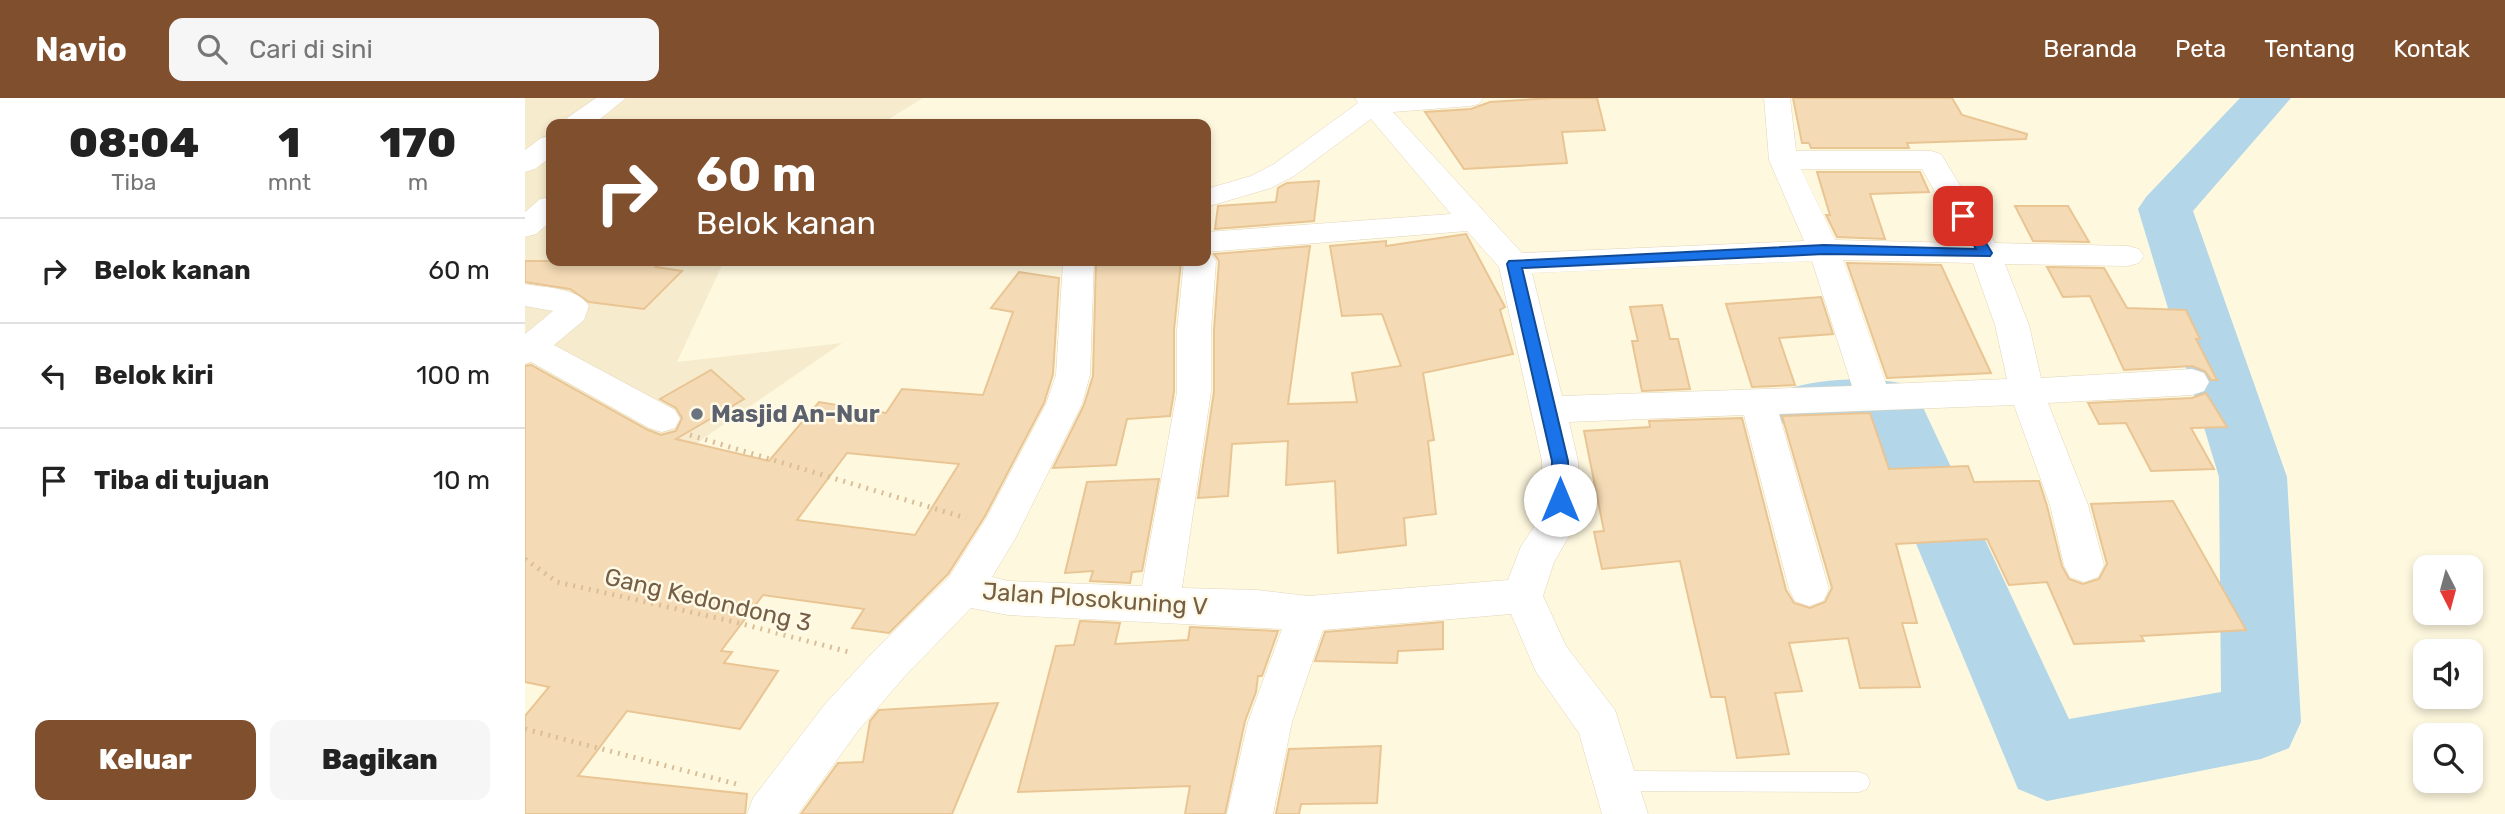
<!DOCTYPE html>
<html lang="id">
<style>
:root{--surface:#fff;--page:#f6f6f6;--text:#222;--muted:#767676;--line:#e0e0e0;--accent:#804f2d}
body{margin:0;font-family:Rubik,sans-serif;background:var(--page);color:var(--text);height:100vh;display:flex;flex-direction:column;font-size:26px;white-space:nowrap}
*{box-sizing:border-box;margin:0}
p{font-size:23px;color:var(--muted)}
.icon{flex:none;width:38px;height:38px;fill:none;stroke:currentColor;stroke-width:2;stroke-linecap:round;stroke-linejoin:round}
.map{position:relative;flex:1;overflow:hidden}
.drawer{display:flex;flex-direction:column;background:var(--surface);width:525px}
.drawer>*{flex:none}
.guide{position:absolute;left:21px;top:21px;width:665px;height:147px;border-radius:14px;box-shadow:0 4px 10px #0003;background:#804f2d;color:#fff;overflow:hidden}
.needle{width:46px;rotate:174deg}
.buttons{position:absolute;left:1888px;top:457px;display:grid;gap:14px}
.buttons a{display:grid;place-items:center;width:70px;height:70px;border-radius:14px;background:var(--surface);box-shadow:0 4px 10px #0003;font-size:35px}
.pin{position:absolute;display:grid;place-items:center;width:60px;height:60px;color:#fff;margin:-30px;border-radius:14px;box-shadow:0 4px 10px #0006}
.me{position:absolute;width:77px;margin:-38px;rotate:0deg;stroke-linejoin:round;filter:drop-shadow(0 0 5px #0008)}
.turn{display:flex;align-items:center;gap:24px;height:147px;padding:0 35px;font-size:32px}
.turn .icon{width:91px;height:91px;stroke-width:2.5}
.turn b{display:block;font-size:49px;line-height:60px}
.eta{display:flex;justify-content:space-evenly;align-items:center;height:119px;text-align:center}
.eta b{font-size:42px;font-weight:800;line-height:49px}
.primary-button{display:flex;gap:14px;margin-top:auto;padding:14px 35px}
.primary-button a{flex:1;height:80px;border-radius:14px;background:var(--accent);color:#fff;font-size:28px;font-weight:800;line-height:80px;text-align:center}
.primary-button a+a{background:var(--page);color:var(--text)}
ul{padding:0;list-style:none}
li{display:flex;align-items:center;gap:21px;height:105px;padding:0 35px;border-top:2px solid var(--line)}
li div{flex:1}
li b{display:block;font-size:26px}
li em{font-style:normal}
header{display:flex;align-items:center;gap:42px;box-sizing:border-box;height:98px;padding:0 35px;background:var(--accent);color:#fff}
header strong{font-size:33px}
nav{display:flex;gap:38px;margin-inline-start:auto;font-size:24px}
.search{width:490px;height:63px;background:var(--page);display:flex;align-items:center;gap:18px;box-sizing:border-box;padding:0 24px;border-radius:14px;color:var(--muted);font-size:26px}
main{display:flex;flex:1;min-height:0}
.map>svg:first-child{display:block}
.residential{fill:#f6ebcd}
.lines{fill:none;stroke-linecap:round;stroke-linejoin:round}
.river{fill:#b3d6e8;fill-rule:evenodd}
.building{fill:#f5dbb5;stroke:#e9c594;stroke-width:2;fill-rule:evenodd}
.lane-casing{stroke:#e2d5bb;stroke-width:1}
.street-casing{stroke:#e2d5bb;stroke-width:1}
.path{stroke:#dabe98;stroke-width:5;stroke-dasharray:2 6;stroke-linecap:butt}
.lane{fill:#fff;fill-rule:evenodd}
.street{fill:#fff;fill-rule:evenodd}
.route{fill:#1a73e8;stroke:#114b97;stroke-width:2}
.worship-dot{fill:#6b7280;stroke:#fffae7;stroke-width:2.5}
.labels{text-anchor:middle;stroke-width:5;stroke-linejoin:round;paint-order:stroke}
.worship-label{font-size:24px;font-weight:bold;fill:#5b616d;stroke:#fffae7;text-anchor:start}
.street-label{font-size:24px;fill:#766045;stroke:#fffae7}
</style>
<header>
<strong>Navio</strong>
<div class="search"><svg class="icon" aria-label="search" viewBox="0 0 24 24"><circle cx="10" cy="10" r="6"/><path d="M15 15l6 6"/></svg>Cari di sini</div>
<nav><a>Beranda</a><a>Peta</a><a>Tentang</a><a>Kontak</a></nav>
</header>
<main>
<section class="drawer">
<div class="eta">
<div><b>08:04</b><p>Tiba</p></div>
<div><b>1</b><p>mnt</p></div>
<div><b>170</b><p>m</p></div>
</div>
<ul>
<li><svg class="icon" aria-label="right" viewBox="0 0 24 24"><path d="M7 20v-9h11M14 6l5 5-5 5"/></svg><div><b>Belok kanan</b></div><em>60 m</em></li>
<li><svg class="icon" aria-label="left" viewBox="0 0 24 24"><path d="M17 20v-9H6M10 6l-5 5 5 5"/></svg><div><b>Belok kiri</b></div><em>100 m</em></li>
<li><svg class="icon" aria-label="arrive" viewBox="0 0 24 24"><path d="M6 21V4h12l-3 4 3 4H6"/></svg><div><b>Tiba di tujuan</b></div><em>10 m</em></li>
</ul>
<div class="primary-button"><a>Keluar</a><a>Bagikan</a></div>
</section>
<div class="map">
<svg width="1980" height="716" viewBox="0 0 1980 716">
<rect width="100%" height="100%" fill="#fef8df"/>
<!-- residential -->
<path class="residential" d="M0,0H398L356,26H26V163H199L152,264L317,245L176,342L90,434L0,494Z"/>
<g class="lines">
<!-- river -->
<path class="river" d="M1715,0H1766L1668,113L1762,379L1776,624L1764,650L1736,661L1522,703L1493,691L1343,330L1281,333L1258,326L1249,309L1258,292C1297,280 1349,277 1388,288L1544,621L1696,594L1694,379L1613,111L1621,99Z"/>
</g>
<!-- building -->
<g class="building">
<path d="M1027,0H1072L1080,32L1037,34L1042,65L939,71L900,14L946,11L965,4Z"/>
<path d="M1268,0H1427L1437,17L1502,36L1501,41L1382,45L1384,50H1286L1284,45H1277Z"/>
<path d="M1292,74H1395L1404,94L1345,96L1360,141L1312,139L1301,117H1305Z"/>
<path d="M794,83L789,123L690,131L693,108L751,104L753,90L762,85Z"/>
<path d="M1490,108H1543L1564,144L1508,143Z"/>
<path d="M941,136L980,209L975,212L988,256L898,275L909,342L903,343L911,416L879,420L881,447L813,455L810,383L761,387L763,343L707,346L703,398L673,400L689,294V232L694,163L689,156L785,148L763,306L832,304L827,275L876,268L857,216L817,218L805,148L861,143V148Z"/>
<path d="M0,163H138L131,169L157,173L119,211L64,204L45,191L0,184Z"/>
<path d="M571,163H656L649,232V294L645,318L602,321L591,367L528,370L559,307L568,278Z"/>
<path d="M1322,165L1416,167L1466,275L1362,280Z"/>
<path d="M1522,169L1579,170L1602,210L1661,212L1675,241H1671L1692,282H1686L1680,273L1667,268L1599,272L1565,198L1538,199Z"/>
<path d="M494,174L534,180L528,276L519,305L460,418L423,476L364,535L327,530L339,511L238,497L196,553L207,554L199,565L253,573L215,631L102,613L53,678L222,696L220,716H0V618L24,589L0,584V268L6,267L123,332L136,337L151,333L157,320L151,310L135,301L186,272L219,301L151,341L244,363L294,304L361,315L377,291L458,297L488,214L466,210ZM322,355L434,366L390,437L272,422Z"/>
<path d="M1296,199L1308,236L1254,240L1270,287L1227,289L1201,206Z"/>
<path d="M1137,207L1145,241H1153L1165,291L1117,293L1107,243H1113L1105,209Z"/>
<path d="M1681,295L1702,329L1666,330L1689,371L1626,373L1601,325L1574,326L1563,305L1667,300Z"/>
<path d="M1345,315L1364,371L1443,368L1449,384L1514,383L1522,408L1537,468L1544,481L1558,486L1574,481L1582,466L1566,406L1648,403L1721,532L1616,538L1619,543L1549,546L1522,484L1484,487L1462,441L1371,446L1392,525H1377L1395,589L1335,590L1323,540L1264,545L1277,593L1250,595L1264,656L1212,660L1200,599H1186L1155,463L1077,471L1069,434L1079,433L1059,333L1125,329L1124,323L1217,320L1261,492L1269,505L1285,510L1300,504L1307,490L1257,318Z"/>
<path d="M634,381L617,473L607,474L605,485L565,483L568,473L540,475L562,384Z"/>
<path d="M555,523L595,525L590,546L663,542L665,529L753,533L737,578H733L731,594L720,623L700,716H660L665,688L493,694L531,548L549,547Z"/>
<path d="M918,524V551L873,553L872,565L790,563L800,534Z"/>
<path d="M473,605L427,716H276L313,665L338,664L345,623L354,612Z"/>
<path d="M856,648L852,705L776,706L774,716H751L764,651Z"/>
</g>
<g class="lines">
<defs>
<path id="lane" d="M1092,673L1334,674L1342,677L1345,684L1342,691L1334,694L1092,693L1084,690L1081,683L1084,676Z"/>
<g id="street">
<path d="M71,0H101L69,26H38L42,20Z"/>
<path d="M830,0H958L954,6L945,8L868,14L997,155L1279,143L1244,62L1239,0H1265L1271,53H1406L1416,56L1470,145L1603,148L1614,151L1619,158L1614,165L1603,168L1480,166L1504,227L1516,280L1667,271L1679,275L1684,284L1679,293L1667,297L1523,305L1563,407L1579,467L1573,479L1559,484L1545,479L1539,467L1525,407L1489,307L1254,316L1304,491L1298,503L1284,508L1270,503L1264,491L1219,317L1044,324L1053,363L1054,421L1029,464L1018,498L1041,548L1090,612L1123,716H1077L1054,635L1011,574L986,516L798,532L767,624L748,716H702L723,624L757,531L483,517L446,510L380,578L332,634L273,716H222L228,700L300,606L350,552L424,479L462,419L521,306L531,277L538,163H569L565,277L557,306L490,441L467,479L483,483L617,488L652,294V232L659,163H681V154L686,156L691,163L686,232V294L657,490L732,492L783,498L983,482L996,448L1016,419L1017,363L974,169L942,133L681,154V134L926,116L846,21L769,78L746,90L681,109V91L726,78L749,66L833,5ZM1276,71H1397L1439,145L1310,142ZM1318,162L1448,165L1470,227L1482,281L1361,286ZM1287,163L1327,288L1037,298L1007,175Z"/>
<path d="M26,38V59L10,71L0,74V52L16,40Z"/>
<path d="M26,99V123L11,136L0,139V114L15,101Z"/>
<path d="M0,186C21,190 52,189 64,208L59,222L29,247L150,312L155,321L150,330L137,334L124,330L6,264L0,266V236L28,213L0,208Z"/>
</g>
</defs>
<!-- lane casing -->
<use href="#lane" class="lane-casing"/>
<!-- street casing -->
<use href="#street" class="street-casing"/>
<!-- path -->
<g class="path">
<path d="M165,337L441,420"/>
<path d="M0,461L32,484L210,524L324,554"/>
<path d="M0,631L215,687"/>
</g>
<!-- lane -->
<use href="#lane" class="lane"/>
<!-- street -->
<use href="#street" class="street"/>
</g>
<!-- route -->
<path class="route" d="M1438,114L1443,115L1467,155L1465,158L1299,156L997,170L1043,363V402L1040,406H1029L1026,402L1027,363L982,166L984,163L1299,147L1451,151L1432,118Z"/>
<!-- markers -->
<circle class="worship-dot" cx="172" cy="316" r="7"/>
<g class="labels">
<!-- worship labels -->
<g class="worship-label">
<text x="186" y="324">Masjid An-Nur</text>
</g>
<!-- street labels -->
<g class="street-label">
<text transform="translate(570 501) rotate(4)" y="8">Jalan Plosokuning V</text>
<text transform="translate(183 502) rotate(13)" y="8">Gang Kedondong 3</text>
</g>
</g>
</svg>
<div class="buttons">
<a><svg class="needle" viewBox="-14 -14 28 28"><path d="M0-13l5 13h-10z" fill="#e53935"/><path d="M0 13l5-13h-10z" fill="#767676"/></svg></a>
<a><svg class="icon" aria-label="sound" viewBox="0 0 24 24"><path d="M4 9h4l5-4v14l-5-4H4zM17 9q2 3 0 6"/></svg></a>
<a><svg class="icon" aria-label="search" viewBox="0 0 24 24"><circle cx="10" cy="10" r="6"/><path d="M15 15l6 6"/></svg></a>
</div>
<div class="pin" style="left:1438px;top:118px;background:#d93025"><svg class="icon" aria-label="arrive" viewBox="0 0 24 24"><path d="M6 21V4h12l-3 4 3 4H6"/></svg></div>
<svg class="me" style="left:1035px;top:402px" viewBox="-20 -20 40 40"><circle r="19" fill="#fff"/><path d="M0-13L10 11 0 6-10 11z" fill="#1a73e8"/></svg>
<div class="guide">
<div class="turn"><svg class="icon" aria-label="right" viewBox="0 0 24 24"><path d="M7 20v-9h11M14 6l5 5-5 5"/></svg><div><b>60 m</b>Belok kanan</div></div>
</div>
</div>
</main>
